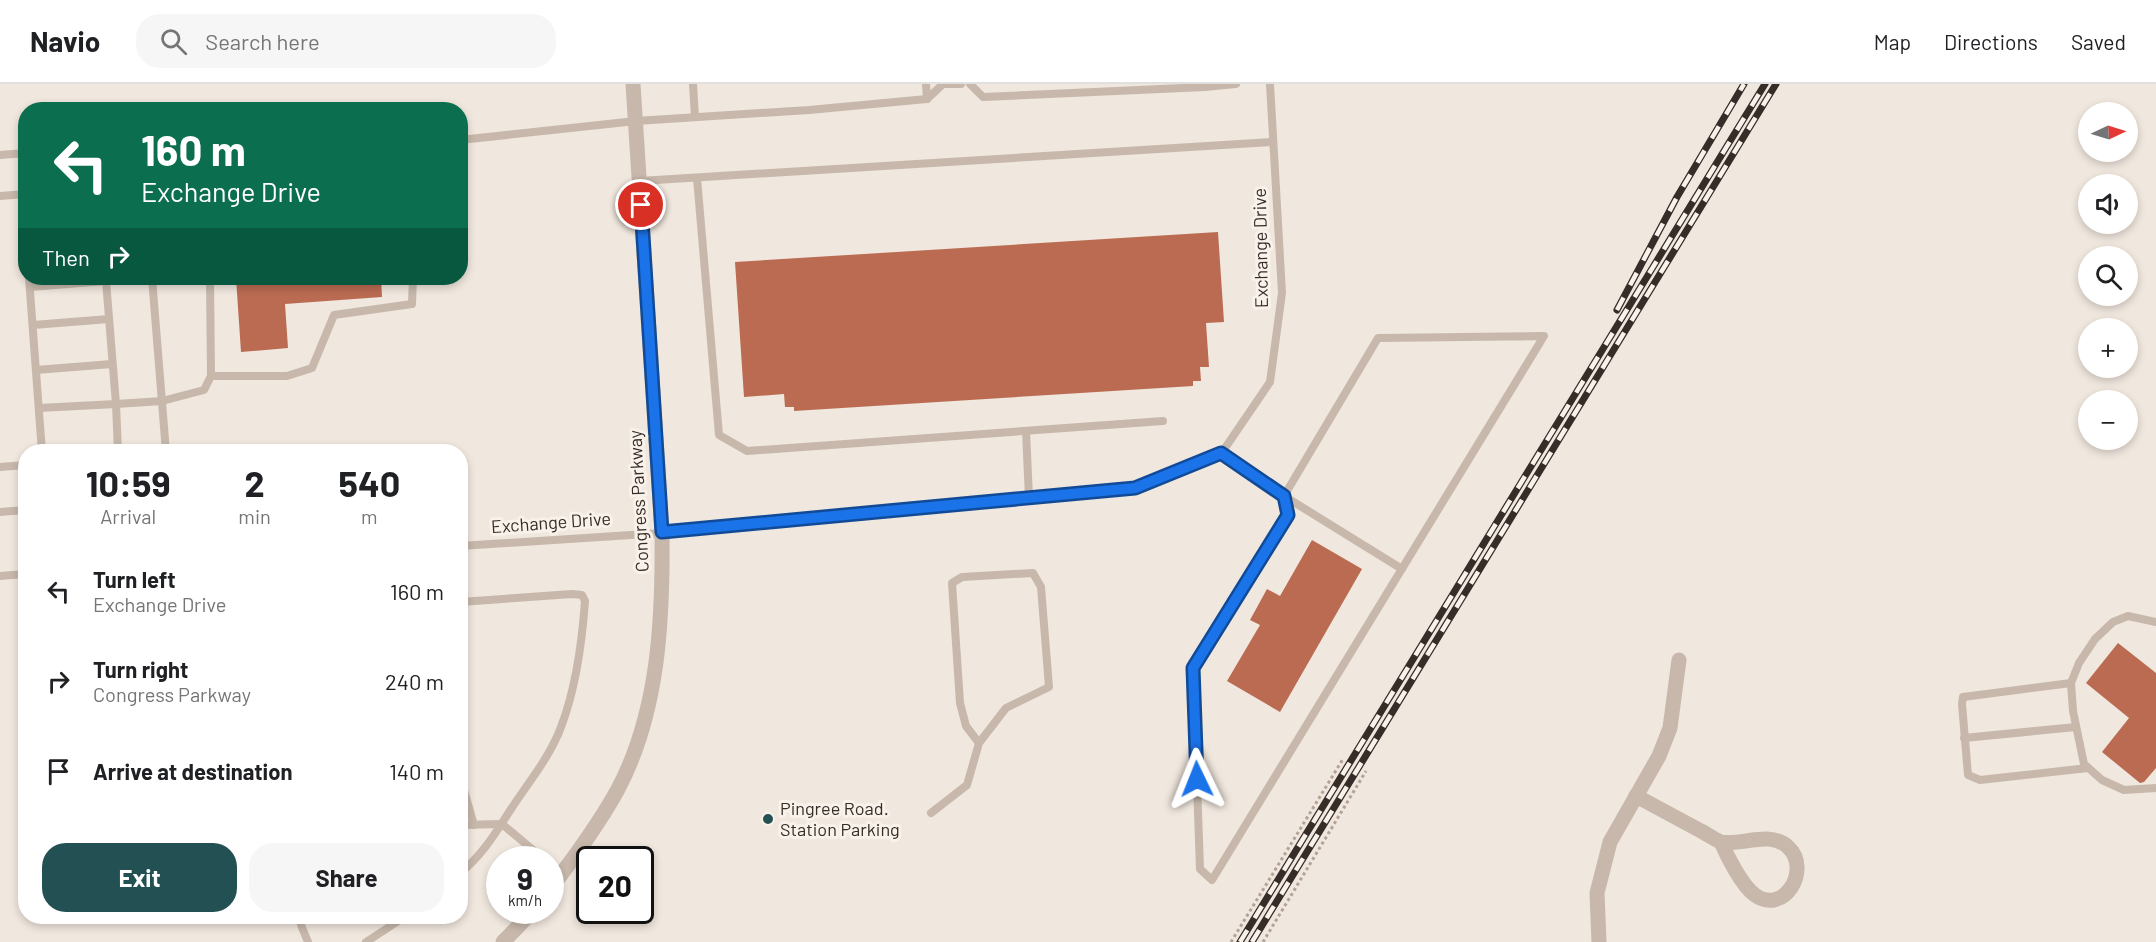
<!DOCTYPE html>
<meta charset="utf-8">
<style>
:root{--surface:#fff;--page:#f6f6f6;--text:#202124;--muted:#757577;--line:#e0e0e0;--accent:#235053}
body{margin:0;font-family:Barlow,sans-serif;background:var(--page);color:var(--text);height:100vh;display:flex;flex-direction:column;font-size:22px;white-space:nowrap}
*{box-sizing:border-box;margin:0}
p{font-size:20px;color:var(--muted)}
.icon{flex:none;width:33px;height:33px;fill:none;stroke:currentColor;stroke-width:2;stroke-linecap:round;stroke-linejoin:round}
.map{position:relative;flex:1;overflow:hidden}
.sheet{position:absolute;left:18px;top:360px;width:450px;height:480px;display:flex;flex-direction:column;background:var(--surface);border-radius:24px;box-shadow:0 3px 9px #0003}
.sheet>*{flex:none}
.guide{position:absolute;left:18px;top:18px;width:450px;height:183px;border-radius:24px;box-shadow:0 3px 9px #0003;background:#0b6e4f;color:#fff;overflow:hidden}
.needle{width:39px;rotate:86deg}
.fabs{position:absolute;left:2078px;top:18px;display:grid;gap:12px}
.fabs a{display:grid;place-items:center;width:60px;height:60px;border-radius:50%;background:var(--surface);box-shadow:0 3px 9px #0003;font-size:30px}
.speed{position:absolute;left:486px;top:762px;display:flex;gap:12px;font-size:30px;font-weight:700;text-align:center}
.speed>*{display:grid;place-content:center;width:78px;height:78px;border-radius:50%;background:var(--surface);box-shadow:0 3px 9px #0003;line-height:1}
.speed small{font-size:15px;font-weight:400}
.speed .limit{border:3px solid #111;border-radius:9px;background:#fff;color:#111}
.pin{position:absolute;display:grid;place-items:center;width:51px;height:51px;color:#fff;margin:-26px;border:3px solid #fff;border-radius:50%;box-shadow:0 2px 6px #0007}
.me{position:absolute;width:66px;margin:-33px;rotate:358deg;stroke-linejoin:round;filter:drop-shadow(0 0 4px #0008)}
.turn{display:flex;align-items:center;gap:21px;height:126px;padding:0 24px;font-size:27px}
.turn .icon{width:78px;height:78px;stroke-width:2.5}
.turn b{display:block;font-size:42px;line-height:51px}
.then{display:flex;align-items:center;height:57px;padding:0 24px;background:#0003;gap:12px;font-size:22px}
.eta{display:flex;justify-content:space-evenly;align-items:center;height:102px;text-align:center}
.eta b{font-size:36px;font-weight:700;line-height:42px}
.cta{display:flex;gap:12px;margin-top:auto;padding:12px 24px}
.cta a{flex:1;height:69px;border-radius:24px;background:var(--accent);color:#fff;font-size:24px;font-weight:700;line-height:69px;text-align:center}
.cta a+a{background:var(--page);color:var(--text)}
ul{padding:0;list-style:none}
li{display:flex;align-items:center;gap:18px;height:90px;padding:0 24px}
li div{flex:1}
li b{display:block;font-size:22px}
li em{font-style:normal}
header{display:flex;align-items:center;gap:36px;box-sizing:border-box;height:84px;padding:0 30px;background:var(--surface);border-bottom:2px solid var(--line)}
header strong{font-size:28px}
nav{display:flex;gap:33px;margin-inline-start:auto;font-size:21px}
.search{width:420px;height:54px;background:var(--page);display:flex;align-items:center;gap:15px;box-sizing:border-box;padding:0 21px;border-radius:24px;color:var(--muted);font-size:22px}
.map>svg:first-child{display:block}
.building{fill:#ba6b52}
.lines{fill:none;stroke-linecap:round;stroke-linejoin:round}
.path{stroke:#b3a295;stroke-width:3;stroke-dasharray:3 3;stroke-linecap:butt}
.service{stroke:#c7b8ab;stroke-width:8}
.minor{stroke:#c7b8ab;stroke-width:15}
.rail-casing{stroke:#362d29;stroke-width:7}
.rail{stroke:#f8f2ea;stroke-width:4.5;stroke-dasharray:14;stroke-linecap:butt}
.route-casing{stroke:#114b97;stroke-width:15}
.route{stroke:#1a73e8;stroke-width:10}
.poi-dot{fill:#235053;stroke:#f8f2ea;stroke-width:2}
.labels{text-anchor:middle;stroke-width:6;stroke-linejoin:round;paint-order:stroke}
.street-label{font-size:18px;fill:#362d29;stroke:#f8f2ea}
.poi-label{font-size:18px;fill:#362d29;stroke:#f8f2ea;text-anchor:start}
</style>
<header>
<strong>Navio</strong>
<div class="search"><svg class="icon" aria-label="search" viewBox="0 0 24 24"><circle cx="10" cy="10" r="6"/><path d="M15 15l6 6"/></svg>Search here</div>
<nav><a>Map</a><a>Directions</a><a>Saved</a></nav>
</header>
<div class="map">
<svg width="2156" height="858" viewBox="0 0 2156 858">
<rect width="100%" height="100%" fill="#f0e7de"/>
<!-- building -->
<g class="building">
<path d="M1218,148L1224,238L1206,239L1209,283H1200L1201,297H1193V302L794,327V323H785L784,310L744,313L735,178Z"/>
<path d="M236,194H381L382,213L285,220L288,264L241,268Z"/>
<path d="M1312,456L1362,485L1280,628L1227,597L1260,541L1250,536L1267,505L1280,512Z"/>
<path d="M2118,559L2156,589V684L2144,698L2140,699L2102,668L2129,634L2086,599Z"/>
</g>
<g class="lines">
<!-- path -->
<g class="path">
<path d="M1231,858L1343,675"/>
<path d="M1263,858L1366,687"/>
</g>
<!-- service -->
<g class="service">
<path d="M693,0L695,33"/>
<path d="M926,0L927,15"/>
<path d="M970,0L983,13L1205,3"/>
<path d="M1205,0V3L1236,0"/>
<path d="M460,56L636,37L809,26L927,15L943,0H961"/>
<path d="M0,71L26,69"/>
<path d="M697,94L719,351L747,367L1163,337"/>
<path d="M640,97L1273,58"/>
<path d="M23,110L26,142"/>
<path d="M0,112L26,110"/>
<path d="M29,194L42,368"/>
<path d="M152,194L166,368"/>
<path d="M166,194L106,197L116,320L162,317L204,306L211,292"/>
<path d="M210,194L211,292H287L312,284L334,231L412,220L413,194"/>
<path d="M30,203L106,197L105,194"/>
<path d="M33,241L109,235"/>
<path d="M36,286L112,280"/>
<path d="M39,324L116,320L118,368"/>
<path d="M1026,347L1029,414"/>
<path d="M1221,370L1284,412L1378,254L1544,252L1212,796L1200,785L1193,584L1288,431L1284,412"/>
<path d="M0,383L26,381"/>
<path d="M1284,412L1402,485"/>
<path d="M0,428L26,426"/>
<path d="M460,462L662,449L1135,404L1221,370L1270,298L1282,209L1270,0"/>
<path d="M0,492L26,490"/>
<path d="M460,518L572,510L582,511L585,517C582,559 576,604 561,643C550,673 528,699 511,725C496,748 482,772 460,789"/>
<path d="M2156,538L2128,532L2113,538L2095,555L2079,579L2071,599L2073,627L2084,680L2102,696L2124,706L2156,704"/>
<path d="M2071,599L1963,613L1962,620L1968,691L1980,696L2088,684"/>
<path d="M1964,654L2076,643"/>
<path d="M460,692L474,741"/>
<path d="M931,729L967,701L979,659L966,642L960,619L952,499L962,493L1033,489L1041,503L1049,603L1006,624L979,659"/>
<path d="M460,741L502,740L545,776"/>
<path d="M550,780L562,790"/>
<path d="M300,832L301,841L308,858"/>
<path d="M366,858L406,832"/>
</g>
<!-- minor -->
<g class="minor">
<path d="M1636,712C1658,724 1679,735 1701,747C1707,750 1715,756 1721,758C1742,762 1770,746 1788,763C1812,785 1784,832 1755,811C1742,802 1727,772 1721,758"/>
<path d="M550,805C574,774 598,741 617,707C659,629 663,535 662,449L633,0"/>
<path d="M503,858L534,826"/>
<path d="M1599,858L1597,809L1610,758L1659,672L1670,644L1679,576"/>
</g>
<defs>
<g id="rail">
<path d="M1617,226L1677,113L1744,0"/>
<path d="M1240,858L1765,0"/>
<path d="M1252,858L1776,0"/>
</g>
</defs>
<!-- rail casing -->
<use href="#rail" class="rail-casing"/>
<!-- rail -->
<use href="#rail" class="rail"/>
</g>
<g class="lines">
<defs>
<path id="route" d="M641,121L662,448L1135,404L1221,369L1284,412L1288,431L1193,584L1197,695"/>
</defs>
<!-- route casing -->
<use href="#route" class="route-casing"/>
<!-- route -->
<use href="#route" class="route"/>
</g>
<!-- markers -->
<circle class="poi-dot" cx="768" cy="735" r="6"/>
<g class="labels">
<!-- street labels -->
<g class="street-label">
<text transform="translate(1261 164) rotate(-91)" y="6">Exchange Drive</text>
<text transform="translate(639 417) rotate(-93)" y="6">Congress Parkway</text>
<text transform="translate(551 439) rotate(-4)" y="6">Exchange Drive</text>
</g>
<!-- poi labels -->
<g class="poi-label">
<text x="780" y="731">Pingree Road.<tspan x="780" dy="21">Station Parking</tspan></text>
</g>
</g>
</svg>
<div class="fabs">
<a><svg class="needle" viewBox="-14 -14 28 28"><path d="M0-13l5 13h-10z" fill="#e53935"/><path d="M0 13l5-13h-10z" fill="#757577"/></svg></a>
<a><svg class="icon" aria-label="sound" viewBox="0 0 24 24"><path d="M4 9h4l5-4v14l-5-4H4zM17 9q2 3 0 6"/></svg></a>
<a><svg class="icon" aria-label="search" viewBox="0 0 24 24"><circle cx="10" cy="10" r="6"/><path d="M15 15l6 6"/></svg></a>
<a>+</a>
<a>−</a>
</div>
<div class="speed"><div>9<small>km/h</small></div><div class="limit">20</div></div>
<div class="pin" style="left:641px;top:121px;background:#d93025"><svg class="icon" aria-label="arrive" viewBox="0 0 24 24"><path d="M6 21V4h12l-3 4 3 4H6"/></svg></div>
<svg class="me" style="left:1197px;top:695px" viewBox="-20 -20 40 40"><path d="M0-17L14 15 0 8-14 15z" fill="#1a73e8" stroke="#fff" stroke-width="4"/></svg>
<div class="guide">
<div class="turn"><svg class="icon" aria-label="left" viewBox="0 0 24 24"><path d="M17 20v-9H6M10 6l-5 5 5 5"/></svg><div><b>160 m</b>Exchange Drive</div></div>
<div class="then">Then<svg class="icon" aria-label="right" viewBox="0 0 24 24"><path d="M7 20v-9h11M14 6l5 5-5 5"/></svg></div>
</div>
<section class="sheet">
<div class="eta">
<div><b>10:59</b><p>Arrival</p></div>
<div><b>2</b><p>min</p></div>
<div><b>540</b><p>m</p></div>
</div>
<ul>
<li><svg class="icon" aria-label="left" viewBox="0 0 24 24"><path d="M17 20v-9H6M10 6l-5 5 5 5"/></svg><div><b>Turn left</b><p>Exchange Drive</p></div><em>160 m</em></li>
<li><svg class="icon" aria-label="right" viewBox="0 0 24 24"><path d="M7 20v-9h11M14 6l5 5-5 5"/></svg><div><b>Turn right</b><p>Congress Parkway</p></div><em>240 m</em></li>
<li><svg class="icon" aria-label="arrive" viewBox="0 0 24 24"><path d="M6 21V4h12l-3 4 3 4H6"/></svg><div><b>Arrive at destination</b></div><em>140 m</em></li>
</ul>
<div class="cta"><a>Exit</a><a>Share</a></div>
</section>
</div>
